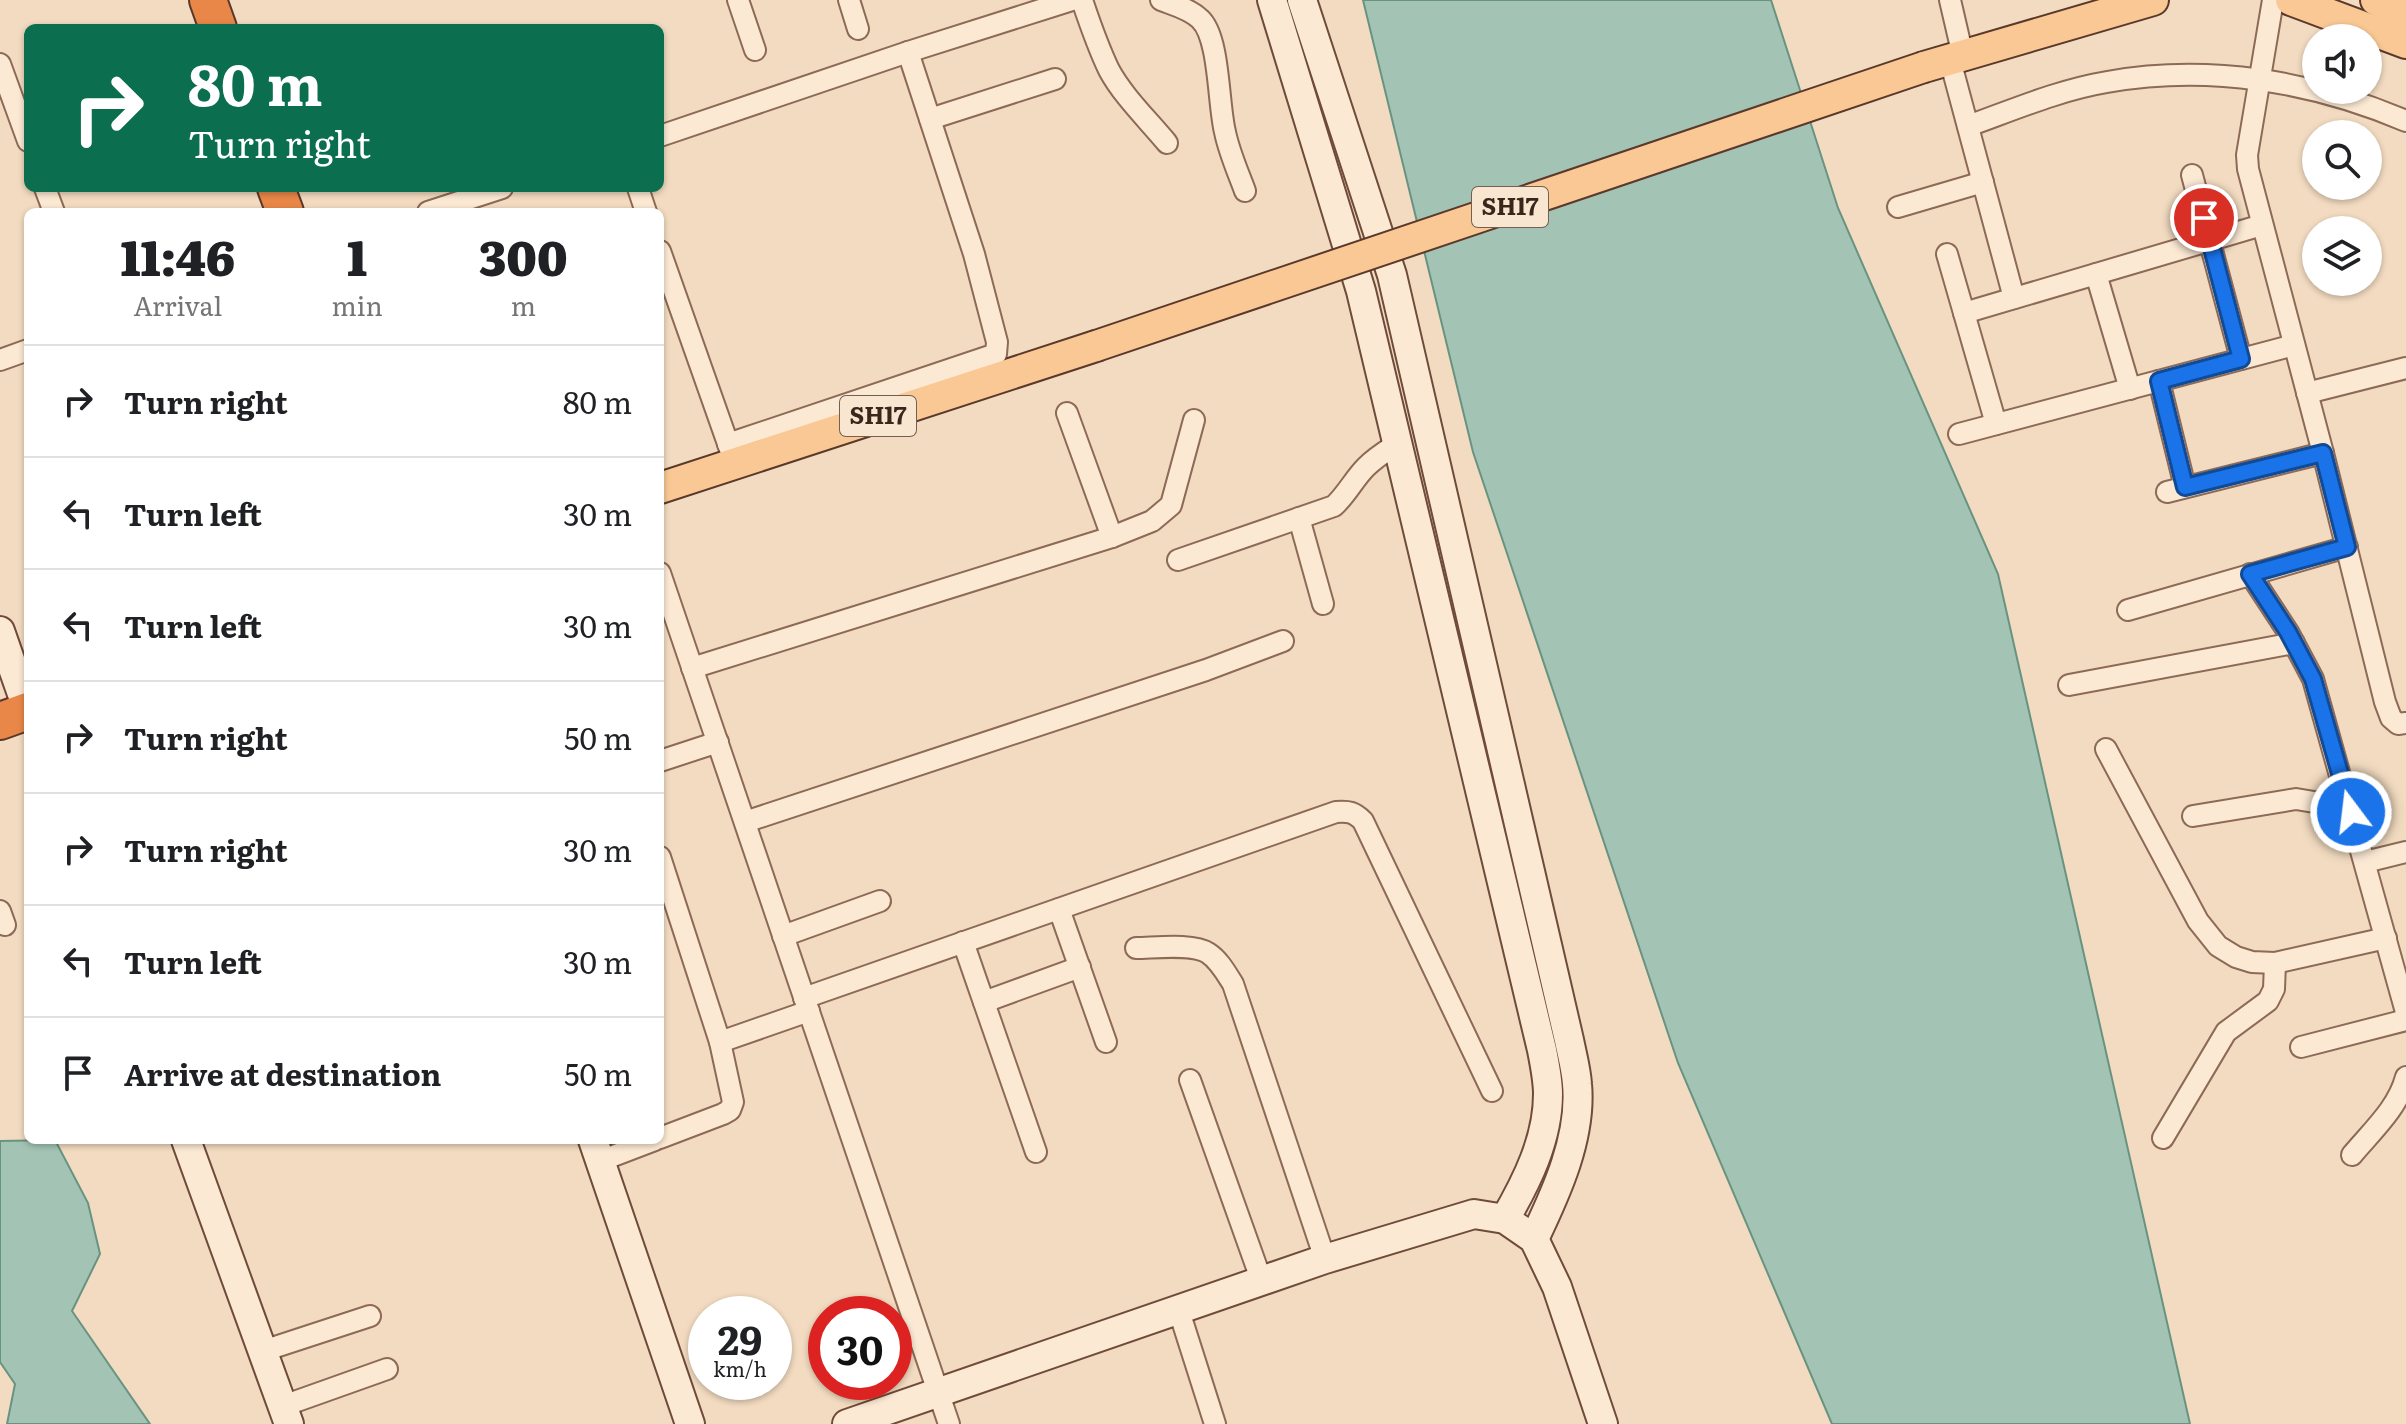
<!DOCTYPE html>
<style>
:root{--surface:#fff;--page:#f6f6f6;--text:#202124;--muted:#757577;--line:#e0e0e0}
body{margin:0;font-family:Literata,serif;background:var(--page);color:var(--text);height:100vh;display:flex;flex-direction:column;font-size:30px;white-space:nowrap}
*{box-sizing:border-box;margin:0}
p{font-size:26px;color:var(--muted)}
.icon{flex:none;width:44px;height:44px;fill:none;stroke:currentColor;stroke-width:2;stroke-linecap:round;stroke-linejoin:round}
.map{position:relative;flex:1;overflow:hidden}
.panel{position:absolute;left:24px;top:208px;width:640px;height:936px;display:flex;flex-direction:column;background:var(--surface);border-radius:12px;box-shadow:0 2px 6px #0004}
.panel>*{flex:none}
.top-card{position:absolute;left:24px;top:24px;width:640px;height:168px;border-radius:12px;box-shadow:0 2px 6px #0004;background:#0b6e4f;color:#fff;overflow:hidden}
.tools{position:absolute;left:2302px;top:24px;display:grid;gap:16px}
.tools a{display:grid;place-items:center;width:80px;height:80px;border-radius:50%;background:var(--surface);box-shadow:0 2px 6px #0004;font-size:40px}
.speed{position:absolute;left:688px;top:1296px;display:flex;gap:16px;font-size:40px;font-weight:700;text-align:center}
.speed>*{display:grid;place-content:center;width:104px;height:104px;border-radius:50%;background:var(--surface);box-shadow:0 2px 6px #0004;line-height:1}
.speed small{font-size:20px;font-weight:400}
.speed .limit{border:12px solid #d22;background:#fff;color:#111}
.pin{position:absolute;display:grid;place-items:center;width:68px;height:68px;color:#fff;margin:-34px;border:4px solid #fff;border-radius:50%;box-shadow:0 2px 8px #0007}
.me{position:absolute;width:88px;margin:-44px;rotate:345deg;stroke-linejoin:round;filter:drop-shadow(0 0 6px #0008)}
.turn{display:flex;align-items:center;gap:28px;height:168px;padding:0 32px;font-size:36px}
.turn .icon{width:104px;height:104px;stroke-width:2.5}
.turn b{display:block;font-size:56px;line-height:68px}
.eta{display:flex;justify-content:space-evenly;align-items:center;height:136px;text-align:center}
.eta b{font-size:48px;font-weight:800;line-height:56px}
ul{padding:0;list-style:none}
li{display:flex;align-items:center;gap:24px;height:112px;padding:0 32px;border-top:2px solid var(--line)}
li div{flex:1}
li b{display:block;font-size:30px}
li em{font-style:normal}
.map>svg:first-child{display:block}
.water{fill:#a3c4b5;stroke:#699381;stroke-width:2}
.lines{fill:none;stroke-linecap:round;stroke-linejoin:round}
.street-casing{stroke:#8d6a56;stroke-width:24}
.secondary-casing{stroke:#6f4b39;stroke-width:32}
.primary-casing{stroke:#5a392b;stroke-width:34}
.highway-casing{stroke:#5a392b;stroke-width:40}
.street{stroke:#fce9d4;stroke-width:20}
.secondary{stroke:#fce9d4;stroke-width:28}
.primary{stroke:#f9c894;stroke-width:30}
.highway{stroke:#e98749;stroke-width:36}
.primary-bridge-casing{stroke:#5a392b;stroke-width:34;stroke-linecap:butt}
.primary-bridge{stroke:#f9c894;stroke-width:30}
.route-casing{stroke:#114b97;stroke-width:20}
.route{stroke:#1a73e8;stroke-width:14}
.labels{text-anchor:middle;stroke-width:6;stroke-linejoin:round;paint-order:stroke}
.shield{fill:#f9e6d1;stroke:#746052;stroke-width:2}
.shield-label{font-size:24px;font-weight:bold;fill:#3b261c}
</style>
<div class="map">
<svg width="2406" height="1424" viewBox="0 0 2406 1424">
<rect width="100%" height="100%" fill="#f2dbc0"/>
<!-- water -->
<g class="water">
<path d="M1363,0H1771L1838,208L1998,574L2190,1424H1832L1678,1063L1473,452Z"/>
<path d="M55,1140L88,1203L100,1254L72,1311L150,1424H7L15,1384L0,1362V1141Z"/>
</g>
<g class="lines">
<defs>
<g id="street">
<path d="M738,0L755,50"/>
<path d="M849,0L858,29"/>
<path d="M1082,0C1090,24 1098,47 1109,70C1123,96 1148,120 1167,143"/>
<path d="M1161,0C1174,5 1190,9 1200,19C1220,37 1218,105 1225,132C1229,152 1238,172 1245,191"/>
<path d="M1950,0L1963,56"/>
<path d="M2273,0L2247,155L2248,169L2323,453L2385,702L2391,718L2398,724L2406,723"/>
<path d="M1950,60L2014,298"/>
<path d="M0,64L28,141"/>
<path d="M930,119L1055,79"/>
<path d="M1968,126C2013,110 2059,90 2107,82C2208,64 2312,81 2406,121"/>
<path d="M660,136L908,52L1072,0"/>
<path d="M2192,175L2241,359"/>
<path d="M45,188L54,212"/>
<path d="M638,188L646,212"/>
<path d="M1898,207L1983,182"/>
<path d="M428,212L502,188"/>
<path d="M660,251L732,455"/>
<path d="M1947,254L1996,424"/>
<path d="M2096,274L2130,389"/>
<path d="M1964,313L2262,225"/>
<path d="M0,360L28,350"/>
<path d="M2159,381L2185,487"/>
<path d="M2307,393L2406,368"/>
<path d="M1067,413L1112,537"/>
<path d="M1959,434L2294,345"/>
<path d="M728,444L996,354L997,342L974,254L908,52"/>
<path d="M2167,492L2323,453"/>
<path d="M1299,518L1323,604"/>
<path d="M1178,560L1334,506C1347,494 1354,479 1366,467C1376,457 1386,451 1397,444"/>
<path d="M660,573L949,1424"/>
<path d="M2250,574L2288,632L2313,679L2406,1012"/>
<path d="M2128,610L2347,547"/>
<path d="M692,668L1112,537L1152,521L1171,505L1194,420"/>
<path d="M2069,685L2294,643"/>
<path d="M2106,749L2198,921L2218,946L2236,957L2252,962L2275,963L2386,938"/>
<path d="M660,761L718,742"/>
<path d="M2193,816L2296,799L2326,804L2351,812"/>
<path d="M745,822L1206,670L1283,641"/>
<path d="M660,857L720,1042L733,1102L730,1110L723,1114L660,1138"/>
<path d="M2365,862L2406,852"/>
<path d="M1059,909L1106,1042"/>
<path d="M0,911L5,925"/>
<path d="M783,936L880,901"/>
<path d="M963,942L1036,1152"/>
<path d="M1136,948C1154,948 1193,943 1208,953C1219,960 1226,973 1233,984L1325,1259"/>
<path d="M804,998L1336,812C1349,811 1354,812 1363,821L1492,1091"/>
<path d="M984,1002L1080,967"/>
<path d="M720,1042L809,1011"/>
<path d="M2301,1047L2406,1020"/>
<path d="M1190,1080L1262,1282"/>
<path d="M2163,1138L2226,1032L2268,1001L2274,989L2275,963"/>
<path d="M2352,1155C2372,1131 2398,1108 2406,1077"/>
<path d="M600,1161L655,1140"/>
<path d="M1179,1311L1215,1424"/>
<path d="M263,1351L370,1316"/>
<path d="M283,1406L387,1369"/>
</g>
<g id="secondary">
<path d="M1272,0L1361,291L1542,1050C1545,1065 1548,1080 1548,1094C1548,1139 1527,1181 1505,1219"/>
<path d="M1302,0L1392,275L1569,1040C1572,1055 1576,1069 1577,1084C1582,1137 1556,1193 1534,1239"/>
<path d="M0,631L28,711"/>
<path d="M186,1140L289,1424"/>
<path d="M593,1140L690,1424"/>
<path d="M847,1424L1325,1259L1474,1214L1505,1219L1534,1239L1557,1287L1603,1424"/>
</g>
<g id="primary">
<path d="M2291,0L2406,43"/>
<path d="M2376,0L2406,13"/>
<path d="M1924,67L2153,0"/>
<path d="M660,488L1096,346"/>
</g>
<g id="highway">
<path d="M208,0L218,28"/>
<path d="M276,188L285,212"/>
<path d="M0,721L28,711"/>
</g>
</defs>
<!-- street casing -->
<use href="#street" class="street-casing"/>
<!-- secondary casing -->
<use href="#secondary" class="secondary-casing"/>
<!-- primary casing -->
<use href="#primary" class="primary-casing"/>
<!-- highway casing -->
<use href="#highway" class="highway-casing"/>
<!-- street -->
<use href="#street" class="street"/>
<!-- secondary -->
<use href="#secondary" class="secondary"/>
<!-- primary -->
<use href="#primary" class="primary"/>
<!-- highway -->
<use href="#highway" class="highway"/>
<defs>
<path id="primary-bridge" d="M1096,346L1924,67"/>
</defs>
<!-- primary-bridge casing -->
<use href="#primary-bridge" class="primary-bridge-casing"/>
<!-- primary-bridge -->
<use href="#primary-bridge" class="primary-bridge"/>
</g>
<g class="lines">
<defs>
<path id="route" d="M2204,218L2241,359L2159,381L2185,487L2323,453L2347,547L2250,574L2288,632L2313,679L2351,812"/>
</defs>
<!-- route casing -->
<use href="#route" class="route-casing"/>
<!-- route -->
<use href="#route" class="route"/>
</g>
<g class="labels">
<!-- shield labels -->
<g class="shield">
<rect x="1472" y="187" width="76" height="40" rx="6"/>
<rect x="840" y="396" width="76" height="40" rx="6"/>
</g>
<g class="shield-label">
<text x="1510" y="215">SH17</text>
<text x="878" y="424">SH17</text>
</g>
</g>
</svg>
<div class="tools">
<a><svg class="icon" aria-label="sound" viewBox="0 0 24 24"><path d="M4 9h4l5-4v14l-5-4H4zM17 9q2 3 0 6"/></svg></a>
<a><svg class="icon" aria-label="search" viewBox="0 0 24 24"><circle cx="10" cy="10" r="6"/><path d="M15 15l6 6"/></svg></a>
<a><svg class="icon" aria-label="layers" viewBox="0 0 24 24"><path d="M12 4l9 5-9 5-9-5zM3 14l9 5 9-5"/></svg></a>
</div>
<div class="speed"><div>29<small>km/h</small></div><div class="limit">30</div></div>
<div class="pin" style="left:2204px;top:218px;background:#d93025"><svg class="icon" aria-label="arrive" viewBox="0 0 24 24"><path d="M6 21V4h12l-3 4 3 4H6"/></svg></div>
<svg class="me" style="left:2351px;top:812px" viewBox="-20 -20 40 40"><circle r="17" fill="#1a73e8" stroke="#fff" stroke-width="3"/><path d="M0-11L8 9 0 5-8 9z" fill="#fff"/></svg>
<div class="top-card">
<div class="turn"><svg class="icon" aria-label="right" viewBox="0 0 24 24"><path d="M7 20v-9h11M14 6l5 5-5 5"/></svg><div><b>80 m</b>Turn right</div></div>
</div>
<section class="panel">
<div class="eta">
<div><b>11:46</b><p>Arrival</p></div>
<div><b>1</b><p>min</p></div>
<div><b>300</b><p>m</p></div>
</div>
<ul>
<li><svg class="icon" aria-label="right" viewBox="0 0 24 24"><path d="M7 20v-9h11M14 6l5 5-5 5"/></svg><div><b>Turn right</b></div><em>80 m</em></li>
<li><svg class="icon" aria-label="left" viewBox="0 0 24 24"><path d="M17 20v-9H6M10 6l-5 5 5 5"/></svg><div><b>Turn left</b></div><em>30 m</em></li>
<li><svg class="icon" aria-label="left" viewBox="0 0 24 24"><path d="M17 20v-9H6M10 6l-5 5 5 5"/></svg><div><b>Turn left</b></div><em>30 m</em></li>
<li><svg class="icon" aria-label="right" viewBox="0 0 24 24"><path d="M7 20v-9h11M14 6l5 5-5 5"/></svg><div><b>Turn right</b></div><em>50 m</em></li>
<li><svg class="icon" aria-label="right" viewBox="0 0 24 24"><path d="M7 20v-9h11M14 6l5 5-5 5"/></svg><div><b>Turn right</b></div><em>30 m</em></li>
<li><svg class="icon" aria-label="left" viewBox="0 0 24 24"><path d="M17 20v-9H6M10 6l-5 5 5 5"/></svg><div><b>Turn left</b></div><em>30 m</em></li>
<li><svg class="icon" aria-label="arrive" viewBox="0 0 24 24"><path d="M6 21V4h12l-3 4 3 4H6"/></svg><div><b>Arrive at destination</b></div><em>50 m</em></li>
</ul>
</section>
</div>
